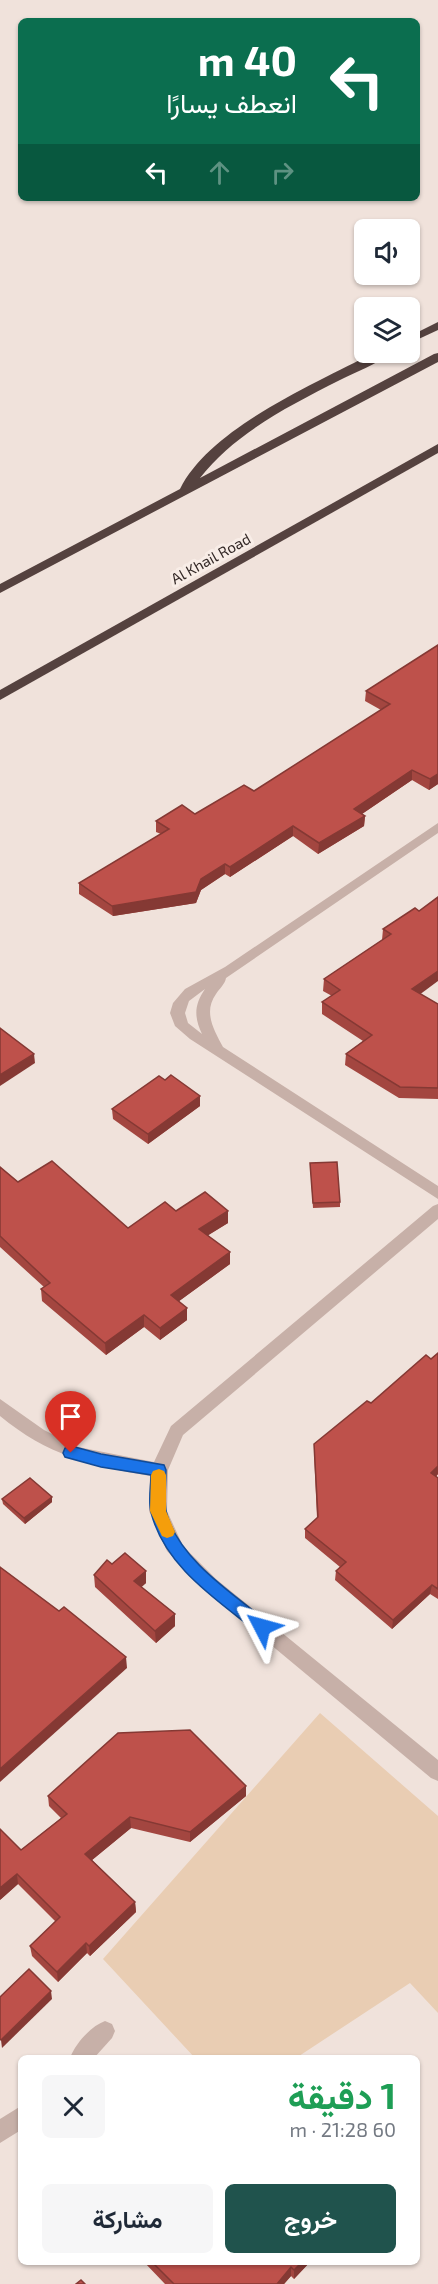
<!DOCTYPE html>
<html lang="ar">
<meta charset="utf-8">
<style>
:root{--surface:#fff;--page:#f6f6f7;--text:#1f2937;--muted:#747a83;--accent:#20534d}
body{margin:0;font-family:"Exo 2",Vazirmatn,sans-serif;background:var(--page);color:var(--text);direction:rtl;height:100vh;display:flex;flex-direction:column;font-size:22px;white-space:nowrap}
*{box-sizing:border-box;margin:0}
p{font-size:20px;color:var(--muted)}
.icon{flex:none;width:33px;height:33px;fill:none;stroke:currentColor;stroke-width:2;stroke-linecap:round;stroke-linejoin:round}
.map{position:relative;flex:1;overflow:hidden;direction:ltr}
.details{position:absolute;left:18px;top:2055px;width:402px;height:210px;display:flex;flex-direction:column;background:var(--surface);border-radius:9px;box-shadow:0 2px 4px #0004;direction:rtl}
.details>*{flex:none}
.guide{position:absolute;left:18px;top:18px;width:402px;height:183px;border-radius:9px;box-shadow:0 2px 4px #0004;direction:rtl;background:#0b6e4f;color:#fff;overflow:hidden}
.buttons{position:absolute;left:354px;top:219px;display:grid;gap:12px}
.buttons a{display:grid;place-items:center;width:66px;height:66px;border-radius:9px;background:var(--surface);box-shadow:0 2px 4px #0004;font-size:30px}
.pin{position:absolute;display:grid;place-items:center;width:51px;height:51px;color:#fff;margin:-62px -26px;border-radius:50% 50% 50% 0;rotate:-45deg;box-shadow:0 0 6px #0007}
.pin .icon{rotate:45deg}
.me{position:absolute;width:66px;margin:-33px;rotate:309deg;stroke-linejoin:round;filter:drop-shadow(0 0 4px #0008)}
.turn{display:flex;align-items:center;gap:21px;height:126px;padding:0 24px;font-size:27px}
.turn .icon{width:78px;height:78px;stroke-width:2.5}
.turn b{display:block;font-size:42px;line-height:51px}
.lanes{display:flex;align-items:center;height:57px;padding:0 24px;background:#0003;justify-content:center;gap:30px;direction:ltr}
.lanes .off{opacity:.35}
.round{display:grid;place-items:center;flex:none;width:63px;height:63px;border-radius:9px;background:var(--page)}
.head{display:flex;align-items:center;justify-content:space-between;height:102px;padding:0 24px}
h1{font-size:36px;font-weight:700;line-height:45px;color:#1e9e55}
.button{display:flex;gap:12px;margin-top:auto;padding:12px 24px}
.button a{flex:1;height:69px;border-radius:9px;background:var(--accent);color:#fff;font-size:24px;font-weight:700;line-height:69px;text-align:center}
.button a+a{background:var(--page);color:var(--text)}
.map>svg:first-child{display:block}
.sand{fill:#e9cdb3}
.lines{fill:none;stroke-linecap:round;stroke-linejoin:round}
.minor{fill:#c7b0a8;fill-rule:evenodd}
.highway{fill:#55423f;fill-rule:evenodd}
.wall{fill:#a34640}
.shaded-wall{fill:#853934}
.building{fill:#be514b;stroke:#853934;stroke-width:1.5}
.route{fill:#1a73e8;stroke:#114b97;stroke-width:1.5}
.slow{fill:#f59e0b}
.labels{text-anchor:middle;stroke-width:6;stroke-linejoin:round;paint-order:stroke}
.far-street-label{font-size:15px;fill:#342927;stroke:#f8ede7}
</style>
<div class="map">
<svg width="438" height="2284" viewBox="0 0 438 2284">
<rect width="100%" height="100%" fill="#f0e2db"/>
<!-- sand -->
<path class="sand" d="M320,1713L438,1816V2013L410,1983L296,2058H195L103,1959Z"/>
<g class="lines">
<!-- minor -->
<g class="minor">
<path d="M438,823V833L226,978C225,984 220,988 216,994C203,1012 214,1030 223,1047L438,1186V1199L190,1039L175,1026L170,1013L173,1003L185,989L225,967ZM205,989C194,1005 194,1017 202,1034L188,1023L185,1013L189,1001Z"/>
<path d="M438,1204V1219L183,1435L168,1470L167,1511L183,1546L216,1579L438,1760V1781L431,1778L204,1589L167,1551L149,1511L150,1476C91,1466 47,1455 0,1416V1399L44,1430L78,1447L154,1462L171,1426L433,1206Z"/>
<path d="M105,2021L112,2024L115,2031L112,2038L94,2058H70C75,2044 91,2026 105,2021Z"/>
<path d="M21,2106V2130L0,2143V2119Z"/>
</g>
<!-- highway -->
<g class="highway">
<path d="M438,322V330L410,343V336Z"/>
<path d="M375,352H391C377,365 355,372 338,381C289,406 235,433 200,478L434,354L438,353V362L0,593V584L180,489C211,427 315,384 375,352Z"/>
<path d="M438,444V453L0,700V690Z"/>
</g>
</g>
<!-- wall -->
<g class="wall">
<path d="M438,645V784L429,790L412,780L362,814L365,816L364,826L318,854L293,836L230,877L225,874L201,890L196,903L113,916L79,894V883L161,834L156,832V821L195,814L254,791L381,710L365,701L366,691Z"/>
<path d="M415,908L420,994L438,1004V1099L399,1098L345,1065L346,1054L363,1041L322,1014V1002L332,996L323,991L324,979L382,940L383,929Z"/>
<path d="M200,1096V1106L148,1144L113,1119L112,1109Z"/>
<path d="M310,1163L340,1202V1207L313,1208Z"/>
<path d="M0,1167L18,1182L128,1228L176,1211L228,1223L208,1235L230,1264L179,1301L187,1320L160,1340L144,1327L106,1355L42,1301L41,1289L44,1287L0,1247Z"/>
<path d="M438,1353V1474L436,1477L438,1478V1599L430,1594L392,1629L335,1580L336,1571L340,1567L305,1538V1529L317,1518L314,1453V1444L371,1403Z"/>
<path d="M52,1497V1502L25,1524L3,1504L2,1499Z"/>
<path d="M112,1564L146,1571V1583L141,1587L175,1614V1626L156,1643L95,1587L94,1575Z"/>
<path d="M48,1796H246L190,1842L131,1828L92,1860L135,1902L136,1912L90,1956L87,1953L58,1982L32,1956L30,1946L56,1922L18,1884L0,1900L21,1850L61,1818L49,1806Z"/>
<path d="M144,2262H310L294,2279L291,2276L284,2284H165Z"/>
</g>
<!-- shaded-wall -->
<g class="shaded-wall">
<path d="M412,770V780L353,820L354,809Z"/>
<path d="M438,774V784L429,790L430,779Z"/>
<path d="M365,816L364,826L318,854L319,843Z"/>
<path d="M293,826V836L230,877V867Z"/>
<path d="M225,864V874L201,890L196,903L113,916L112,906Z"/>
<path d="M438,971V981L411,1001L412,989Z"/>
<path d="M34,1054L35,1063L0,1086V1075Z"/>
<path d="M200,1096V1106L148,1144V1134Z"/>
<path d="M228,1211V1223L199,1241V1229Z"/>
<path d="M230,1252V1264L171,1307V1295Z"/>
<path d="M187,1308V1320L160,1340V1328Z"/>
<path d="M144,1315V1327L106,1355L105,1343Z"/>
<path d="M438,1466V1474L430,1482L431,1473Z"/>
<path d="M52,1497V1502L25,1524L24,1518Z"/>
<path d="M146,1571V1583L135,1593L134,1581Z"/>
<path d="M432,1585L430,1594L392,1629L393,1620Z"/>
<path d="M175,1614V1626L156,1643L155,1631Z"/>
<path d="M126,1657L127,1668L0,1782V1769Z"/>
<path d="M246,1786V1796L190,1842V1832Z"/>
<path d="M130,1817L131,1828L86,1865L85,1854Z"/>
<path d="M17,1874L18,1884L0,1900V1888Z"/>
<path d="M135,1902L136,1912L90,1956L89,1946Z"/>
<path d="M86,1943L87,1953L58,1982L57,1972Z"/>
<path d="M51,1991L52,1999L2,2048L1,2040Z"/>
<path d="M302,2262H310L294,2279V2270Z"/>
<path d="M291,2267V2276L284,2284H277Z"/>
</g>
<!-- building -->
<g class="building">
<path d="M438,645V774L430,779L412,770L354,809L365,816L319,843L293,826L230,867L225,864L201,879L196,892L112,906L79,883L169,829L156,821L182,805L195,814L244,785L254,791L390,704L366,691Z"/>
<path d="M438,897V971L412,989L438,1004V1088L400,1087L346,1054L372,1035L322,1002L340,990L324,979L391,934L383,929L415,908L419,911Z"/>
<path d="M0,1028L34,1054L0,1075Z"/>
<path d="M171,1075L200,1096L148,1134L112,1109L159,1076L165,1080Z"/>
<path d="M52,1161L128,1228L165,1202L176,1211L205,1192L228,1211L199,1229L230,1252L171,1295L187,1308L160,1328L144,1315L105,1343L41,1289L50,1283L0,1236V1167L18,1182Z"/>
<path d="M337,1162L340,1202L313,1203L310,1163Z"/>
<path d="M438,1353V1466L431,1473L438,1478V1589L432,1585L393,1620L336,1571L346,1562L305,1529L318,1517L314,1444L367,1401L371,1403L426,1355L431,1359Z"/>
<path d="M30,1478L52,1497L24,1518L2,1499Z"/>
<path d="M125,1553L146,1571L134,1581L175,1614L155,1631L94,1575L107,1560L112,1564Z"/>
<path d="M0,1567L59,1611L64,1607L126,1657L0,1769Z"/>
<path d="M190,1730L246,1786L190,1832L130,1817L85,1854L135,1902L89,1946L86,1943L57,1972L30,1946L60,1917L17,1874L0,1888V1829L21,1850L67,1814L48,1796L118,1733Z"/>
<path d="M29,1969L51,1991L1,2040L0,2039V1997Z"/>
<path d="M152,2262H302L294,2270L291,2267L277,2284H174Z"/>
<path d="M81,2280L85,2284H76Z"/>
</g>
<!-- route -->
<path class="route" d="M71,1446L101,1454L164,1465L166,1470C166,1482 164,1499 166,1511C177,1558 233,1594 268,1622L271,1627L268,1632L262,1635L257,1632C216,1599 164,1566 151,1512C148,1501 151,1486 151,1475L101,1467L65,1457L63,1453L65,1448Z"/>
<!-- slow -->
<path class="slow" d="M159,1469L164,1471L166,1475V1511L175,1532L173,1536L167,1538L162,1536L150,1511L151,1475L153,1471Z"/>
<g class="labels">
<!-- far-street labels -->
<g class="far-street-label">
<text transform="translate(211 559) rotate(-29)" y="5">Al Khail Road</text>
</g>
</g>
</svg>
<div class="buttons">
<a><svg class="icon" aria-label="sound" viewBox="0 0 24 24"><path d="M4 9h4l5-4v14l-5-4H4zM17 9q2 3 0 6"/></svg></a>
<a><svg class="icon" aria-label="layers" viewBox="0 0 24 24"><path d="M12 4l9 5-9 5-9-5zM3 14l9 5 9-5"/></svg></a>
</div>
<div class="pin" style="left:71px;top:1453px;background:#d93025"><svg class="icon" aria-label="arrive" viewBox="0 0 24 24"><path d="M6 21V4h12l-3 4 3 4H6"/></svg></div>
<svg class="me" style="left:262px;top:1627px" viewBox="-20 -20 40 40"><path d="M0-17L14 15 0 8-14 15z" fill="#1a73e8" stroke="#fff" stroke-width="4"/></svg>
<div class="guide">
<div class="turn"><svg class="icon" aria-label="left" viewBox="0 0 24 24"><path d="M17 20v-9H6M10 6l-5 5 5 5"/></svg><div><b>40 m</b>انعطف يسارًا</div></div>
<div class="lanes"><svg class="icon" aria-label="left" viewBox="0 0 24 24"><path d="M17 20v-9H6M10 6l-5 5 5 5"/></svg><svg class="icon off" aria-label="ahead" viewBox="0 0 24 24"><path d="M12 20V5M6 11l6-6 6 6"/></svg><svg class="icon off" aria-label="right" viewBox="0 0 24 24"><path d="M7 20v-9h11M14 6l5 5-5 5"/></svg></div>
</div>
<section class="details">
<div class="head"><div><h1>1 دقيقة</h1><p>60 m · 21:28</p></div><a class="round"><svg class="icon" aria-label="close" viewBox="0 0 24 24"><path d="M6 6l12 12M18 6L6 18"/></svg></a></div>
<div class="button"><a>خروج</a><a>مشاركة</a></div>
</section>
</div>
